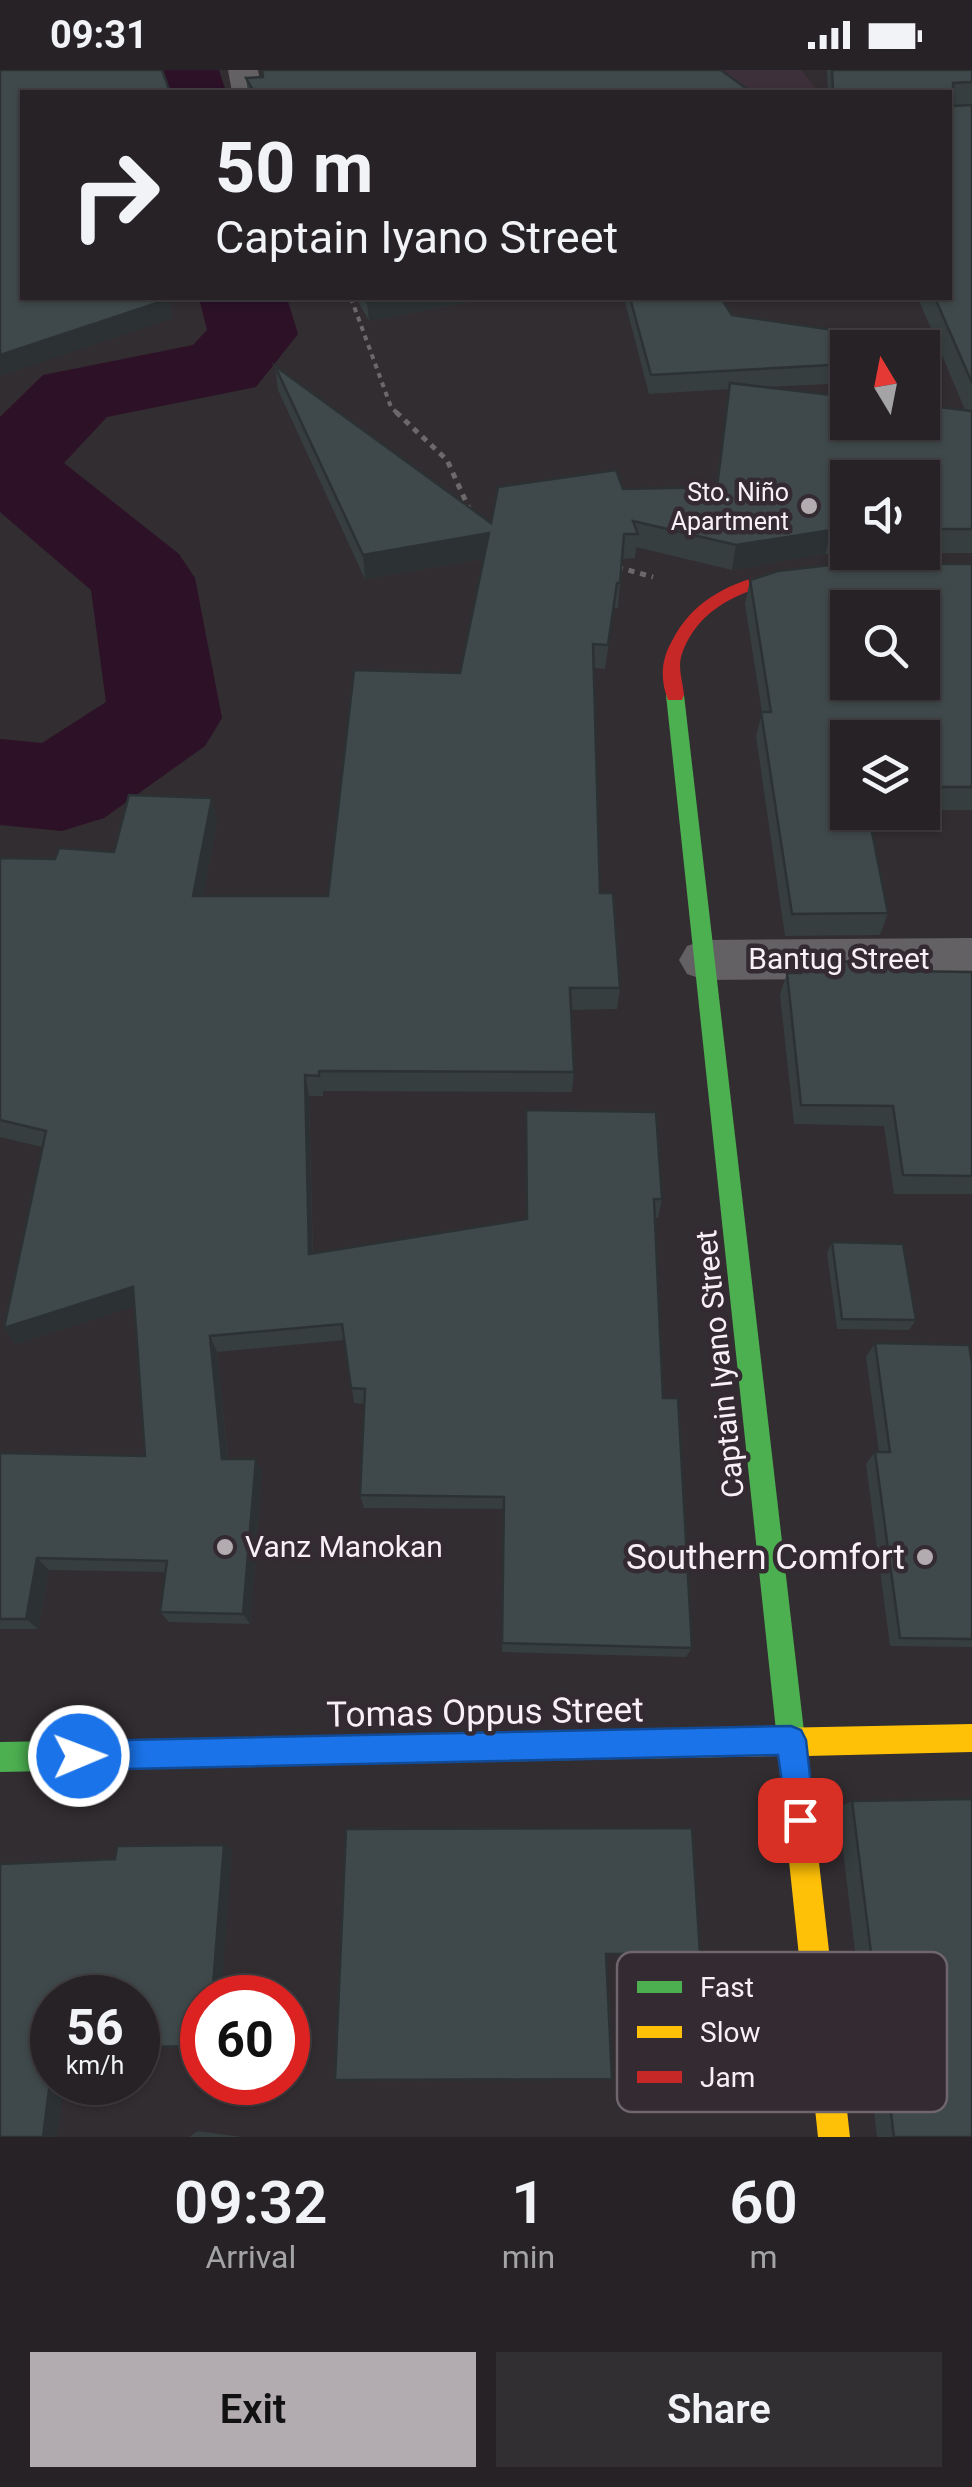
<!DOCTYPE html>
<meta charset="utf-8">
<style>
:root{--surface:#262225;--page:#322f32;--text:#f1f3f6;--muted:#a4a4a7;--line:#423f42;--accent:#b2acb0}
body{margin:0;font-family:Roboto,sans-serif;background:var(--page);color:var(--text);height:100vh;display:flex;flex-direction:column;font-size:38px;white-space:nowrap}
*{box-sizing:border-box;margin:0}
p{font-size:32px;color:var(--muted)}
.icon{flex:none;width:55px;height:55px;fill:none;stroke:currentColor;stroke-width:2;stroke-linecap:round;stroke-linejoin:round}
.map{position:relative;height:2067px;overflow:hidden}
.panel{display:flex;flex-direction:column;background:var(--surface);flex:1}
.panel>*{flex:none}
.hud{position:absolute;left:20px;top:20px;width:932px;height:210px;border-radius:0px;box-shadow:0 2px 8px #0004,0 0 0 2px var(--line);background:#262225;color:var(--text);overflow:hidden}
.needle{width:65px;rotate:350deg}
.buttons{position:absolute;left:830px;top:260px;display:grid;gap:20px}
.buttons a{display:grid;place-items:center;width:110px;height:110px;border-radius:0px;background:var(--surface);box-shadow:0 2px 8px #0004,0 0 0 2px var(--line);font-size:50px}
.speed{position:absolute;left:30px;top:1905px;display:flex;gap:20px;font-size:50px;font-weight:700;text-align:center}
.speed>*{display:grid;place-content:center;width:130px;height:130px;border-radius:50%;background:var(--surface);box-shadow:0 2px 8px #0004,0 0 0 2px var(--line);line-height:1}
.speed small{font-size:25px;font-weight:400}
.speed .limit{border:15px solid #d22;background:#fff;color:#111}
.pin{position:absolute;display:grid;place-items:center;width:85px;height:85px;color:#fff;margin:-42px;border-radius:20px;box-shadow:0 5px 15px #0006}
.me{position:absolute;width:110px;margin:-55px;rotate:89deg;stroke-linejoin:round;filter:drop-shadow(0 0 8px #0008)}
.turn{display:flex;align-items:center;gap:35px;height:210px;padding:0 30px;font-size:45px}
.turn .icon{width:130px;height:130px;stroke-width:2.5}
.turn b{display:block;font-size:70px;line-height:85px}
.eta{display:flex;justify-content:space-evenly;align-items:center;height:170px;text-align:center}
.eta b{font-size:60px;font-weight:600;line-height:70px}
.cta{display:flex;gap:20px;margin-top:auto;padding:20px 30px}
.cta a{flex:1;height:115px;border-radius:0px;background:var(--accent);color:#111;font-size:40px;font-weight:600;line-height:115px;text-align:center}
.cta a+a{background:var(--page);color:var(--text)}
.status{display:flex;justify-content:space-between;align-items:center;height:70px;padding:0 50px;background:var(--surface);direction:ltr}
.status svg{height:28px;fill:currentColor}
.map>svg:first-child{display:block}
.built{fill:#3d303a}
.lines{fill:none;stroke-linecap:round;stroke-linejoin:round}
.river{fill:#2c1127;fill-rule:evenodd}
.path-far1{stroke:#6c696b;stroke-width:4;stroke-dasharray:5 5;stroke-linecap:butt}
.path{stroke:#6c696b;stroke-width:5;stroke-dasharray:6 6;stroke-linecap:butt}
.street{fill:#636163;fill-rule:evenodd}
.fast{fill:#4caf50;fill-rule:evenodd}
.slow{fill:#ffc107;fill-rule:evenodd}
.jam{fill:#c62828;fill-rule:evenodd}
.wall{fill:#363e40;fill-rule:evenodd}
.shaded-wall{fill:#2c3234}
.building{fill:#3f484a;stroke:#2c3234;stroke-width:2.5;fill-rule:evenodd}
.route{fill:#1a73e8;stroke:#114b97;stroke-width:2.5}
.poi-dot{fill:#b2acb0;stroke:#342b32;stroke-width:4}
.labels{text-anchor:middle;stroke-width:9;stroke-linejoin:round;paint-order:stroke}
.far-poi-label{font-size:25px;fill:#f7f0f5;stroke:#342b32;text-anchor:end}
.street-label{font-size:30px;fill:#f7f0f5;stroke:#342b32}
.poi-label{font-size:30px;fill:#f7f0f5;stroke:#342b32;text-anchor:start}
.near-poi-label{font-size:35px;fill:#f7f0f5;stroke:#342b32;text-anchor:end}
.near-street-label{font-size:35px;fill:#f7f0f5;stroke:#342b32}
.key{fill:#342b32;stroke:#6e666c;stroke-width:2.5}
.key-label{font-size:28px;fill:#f7f0f5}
</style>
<div class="status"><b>09:31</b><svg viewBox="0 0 49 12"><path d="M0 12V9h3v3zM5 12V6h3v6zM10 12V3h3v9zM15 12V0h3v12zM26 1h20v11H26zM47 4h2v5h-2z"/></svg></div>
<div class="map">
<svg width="972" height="2067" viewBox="0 0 972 2067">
<rect width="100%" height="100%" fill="#322d31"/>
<!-- built -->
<path class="built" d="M456,0H801L819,22H483Z"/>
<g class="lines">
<!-- river -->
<g class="river">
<path d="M145,0H219L226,22H150Z"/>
<path d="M199,228H287L298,264L256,317L107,347L64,393L179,484L195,508L222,648L205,676L104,748L62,761L0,755V669L42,673L106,632L91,520L0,442V347L43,305L193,275L207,260Z"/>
</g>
<!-- path-far1 -->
<path class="path-far1" d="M351,228L391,337L398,344"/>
<!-- path -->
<g class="path">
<path d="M396,342L447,390L472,445"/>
<path d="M617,497L653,507"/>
</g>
<!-- street -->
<g class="street">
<path d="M228,0H258L262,22H232Z"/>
<path d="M972,868V908L705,910L687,904L679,890L687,876L705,870Z"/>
</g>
<!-- fast -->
<g class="fast">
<path d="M675,619L684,625L805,1670L801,1680L791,1684L781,1680L777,1670L666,625Z"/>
<path d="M622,1661L632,1665L636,1675L632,1685L622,1689L0,1702V1672Z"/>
</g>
<!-- slow -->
<path class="slow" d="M972,1654V1682L807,1686L850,2067H818L778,1686L622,1689L612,1685L608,1675L612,1665L622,1661Z"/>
<!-- jam -->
<path class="jam" d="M847,494L972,495V507C890,505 712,484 681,587C678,599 683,613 684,625L682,630H668C660,609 661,590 672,571C705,506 781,499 847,494Z"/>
</g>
<!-- wall -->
<g class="wall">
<path d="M827,0H972V483L825,484L732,500L636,477L635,488L622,489L618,538H614L605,599L594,598L600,823L620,918L617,939L571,940L574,1002L572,1022L323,1021V1026H309L313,1183L526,1150V1040L662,1129L658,1148H655L663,1328L692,1578L686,1587L502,1582L504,1439L364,1438L360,1425L364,1334L354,1333L345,1270L217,1282L228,1389L262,1403L250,1554L169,1552L160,1542L166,1502L49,1500L38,1559H0V1383L145,1386L135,1236L16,1274L4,1258L42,1077L0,1067V788L55,789L114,782L217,752L203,826H328L460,603L484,489L365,509L278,320L275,296L491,453L623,419L716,417L729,319L649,324L624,228H721L732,245L848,278V313L766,317L965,340L918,228H950V22H828ZM848,408H922V482H848Z"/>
<path d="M263,7L751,22H248L246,8Z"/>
<path d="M356,228H490L369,251Z"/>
<path d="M972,494V740H922V668H848L888,843L880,865L785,866L756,666L762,642L745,534L750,510Z"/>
<path d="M799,892L900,901L972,902V1124H894L884,1056L794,1054L780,925L787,903H796Z"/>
<path d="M832,1172L916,1250L909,1260L837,1259L827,1183Z"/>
<path d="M875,1273L972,1293V1577L890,1576L866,1394L875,1382H879L866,1287Z"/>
<path d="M852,1731L972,2067H877L838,1738Z"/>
<path d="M198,2061L242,2067H189Z"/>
</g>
<!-- shaded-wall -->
<g class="shaded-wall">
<path d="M392,228H490L369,251L367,232Z"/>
<path d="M169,229L173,248L0,306V285Z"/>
<path d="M831,460L825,484L732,500L736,475Z"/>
<path d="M489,463V488L365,509L363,485Z"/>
<path d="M212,728L217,752L199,849L193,826Z"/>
<path d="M305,1005L309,1026L313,1201L309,1184Z"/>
<path d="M133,1217L142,1234L16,1274L4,1258Z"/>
<path d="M210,1266L217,1282L229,1403L222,1389Z"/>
<path d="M256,1389L262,1403L250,1554L243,1544Z"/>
<path d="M37,1488L49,1500L38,1559L26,1549Z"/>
<path d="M224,1775L232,1780L221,1928H212Z"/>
<path d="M52,1996V2012H65L57,2067H43Z"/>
</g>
<!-- building -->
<g class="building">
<path d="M0,0H162L170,22H22V228H168L169,229L0,285Z"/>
<path d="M262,0H721L751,22H254L246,8L263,7Z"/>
<path d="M832,0H972V12L953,13V36L972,35V313L935,228H950V22H833Z"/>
<path d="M365,228H392L367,232Z"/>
<path d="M630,228H721L732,245L867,265L866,278H848V294L651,305Z"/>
<path d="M275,296L491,453L498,417L616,400L623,419L717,417L730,313L848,327V352H922V335L972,341V459H922V408H848V459L831,460L736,475L633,451L638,464H624L620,513H617L608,575L593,574L600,823H613L620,918H570L574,1002L319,1001V1006L305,1005L309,1184L527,1149L526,1040L656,1042L662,1129H654L663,1328H678L692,1578L502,1573L504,1427L360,1425L365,1319L351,1318L342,1254L210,1266L222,1389H256L243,1544L160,1542L167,1491L37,1488L26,1549H0V1383L145,1386L133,1217L4,1258L46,1061L0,1050V788L55,789L59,778L114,782L129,725L212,728L193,826H328L354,600L460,603L489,463L363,485Z"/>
<path d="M848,493L972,494V717H922V668H848V742H868L888,843L792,844L761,642H771L750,510L778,501ZM848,538H922V612H848Z"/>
<path d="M898,891L900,901L972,902V1106L903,1105L893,1036L801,1035L787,903H801L799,892Z"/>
<path d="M832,1172L903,1174L916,1250L842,1249Z"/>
<path d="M875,1273L969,1275L972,1293V1569L900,1568L875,1382H890Z"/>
<path d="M972,1729V2067H894L852,1731Z"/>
<path d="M692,1758L700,1884H606L612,2009L335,2010L346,1759Z"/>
<path d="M224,1775L212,1928H202V1976L138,1977V1928H52V1996L43,2067H0V1794L115,1789L117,1776Z"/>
</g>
<!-- route -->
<path class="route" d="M791,1656L801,1660L806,1670L815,1750L810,1760L800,1764L789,1760L778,1685L79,1700L69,1696L64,1686L69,1675L79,1671Z"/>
<!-- markers -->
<g class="poi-dot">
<circle cx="809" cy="436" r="10"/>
<circle cx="225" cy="1477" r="10"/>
<circle cx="925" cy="1487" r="10"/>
</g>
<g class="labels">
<!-- far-poi labels -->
<g class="far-poi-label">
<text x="789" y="431">Sto. Niño<tspan x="789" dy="29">Apartment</tspan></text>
</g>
<!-- street labels -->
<g class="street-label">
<text x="839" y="899">Bantug Street</text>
<text transform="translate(720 1294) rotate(-96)" y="10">Captain Iyano Street</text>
</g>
<!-- poi labels -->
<g class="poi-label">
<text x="245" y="1487">Vanz Manokan</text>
</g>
<!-- near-poi labels -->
<g class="near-poi-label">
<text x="905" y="1499">Southern Comfort</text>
</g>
<!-- near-street labels -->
<g class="near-street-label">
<text transform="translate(485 1642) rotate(-1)" y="12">Tomas Oppus Street</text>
</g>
</g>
<!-- legend -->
<rect x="617" y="1882" width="330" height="160" rx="15" class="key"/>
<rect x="637" y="1911" width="45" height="12" fill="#4caf50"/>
<rect x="637" y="1956" width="45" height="12" fill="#ffc107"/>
<rect x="637" y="2001" width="45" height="12" fill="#c62828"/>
<g class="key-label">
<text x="700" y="1927">Fast</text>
<text x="700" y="1972">Slow</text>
<text x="700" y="2017">Jam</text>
</g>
</svg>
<div class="buttons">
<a><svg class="needle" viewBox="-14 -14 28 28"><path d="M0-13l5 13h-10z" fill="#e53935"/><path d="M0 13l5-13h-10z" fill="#a4a4a7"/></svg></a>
<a><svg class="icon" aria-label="sound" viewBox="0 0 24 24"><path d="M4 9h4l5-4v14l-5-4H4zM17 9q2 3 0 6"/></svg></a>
<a><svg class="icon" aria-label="search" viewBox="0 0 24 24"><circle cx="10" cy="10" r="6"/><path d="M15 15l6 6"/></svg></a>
<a><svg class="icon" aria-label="layers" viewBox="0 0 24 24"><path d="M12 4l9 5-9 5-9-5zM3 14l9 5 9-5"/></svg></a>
</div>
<div class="speed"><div>56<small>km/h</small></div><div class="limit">60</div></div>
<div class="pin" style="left:800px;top:1750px;background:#d93025"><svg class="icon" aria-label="arrive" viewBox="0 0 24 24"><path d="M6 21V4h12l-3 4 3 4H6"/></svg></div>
<svg class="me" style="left:79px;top:1686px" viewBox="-20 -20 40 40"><circle r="17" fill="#1a73e8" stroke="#fff" stroke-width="3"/><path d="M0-11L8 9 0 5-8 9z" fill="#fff"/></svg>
<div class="hud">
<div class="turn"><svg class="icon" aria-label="right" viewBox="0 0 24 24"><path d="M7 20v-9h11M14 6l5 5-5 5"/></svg><div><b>50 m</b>Captain Iyano Street</div></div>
</div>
</div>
<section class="panel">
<div class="eta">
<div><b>09:32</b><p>Arrival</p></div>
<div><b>1</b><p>min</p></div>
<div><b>60</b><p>m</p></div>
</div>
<div class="cta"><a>Exit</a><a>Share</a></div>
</section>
